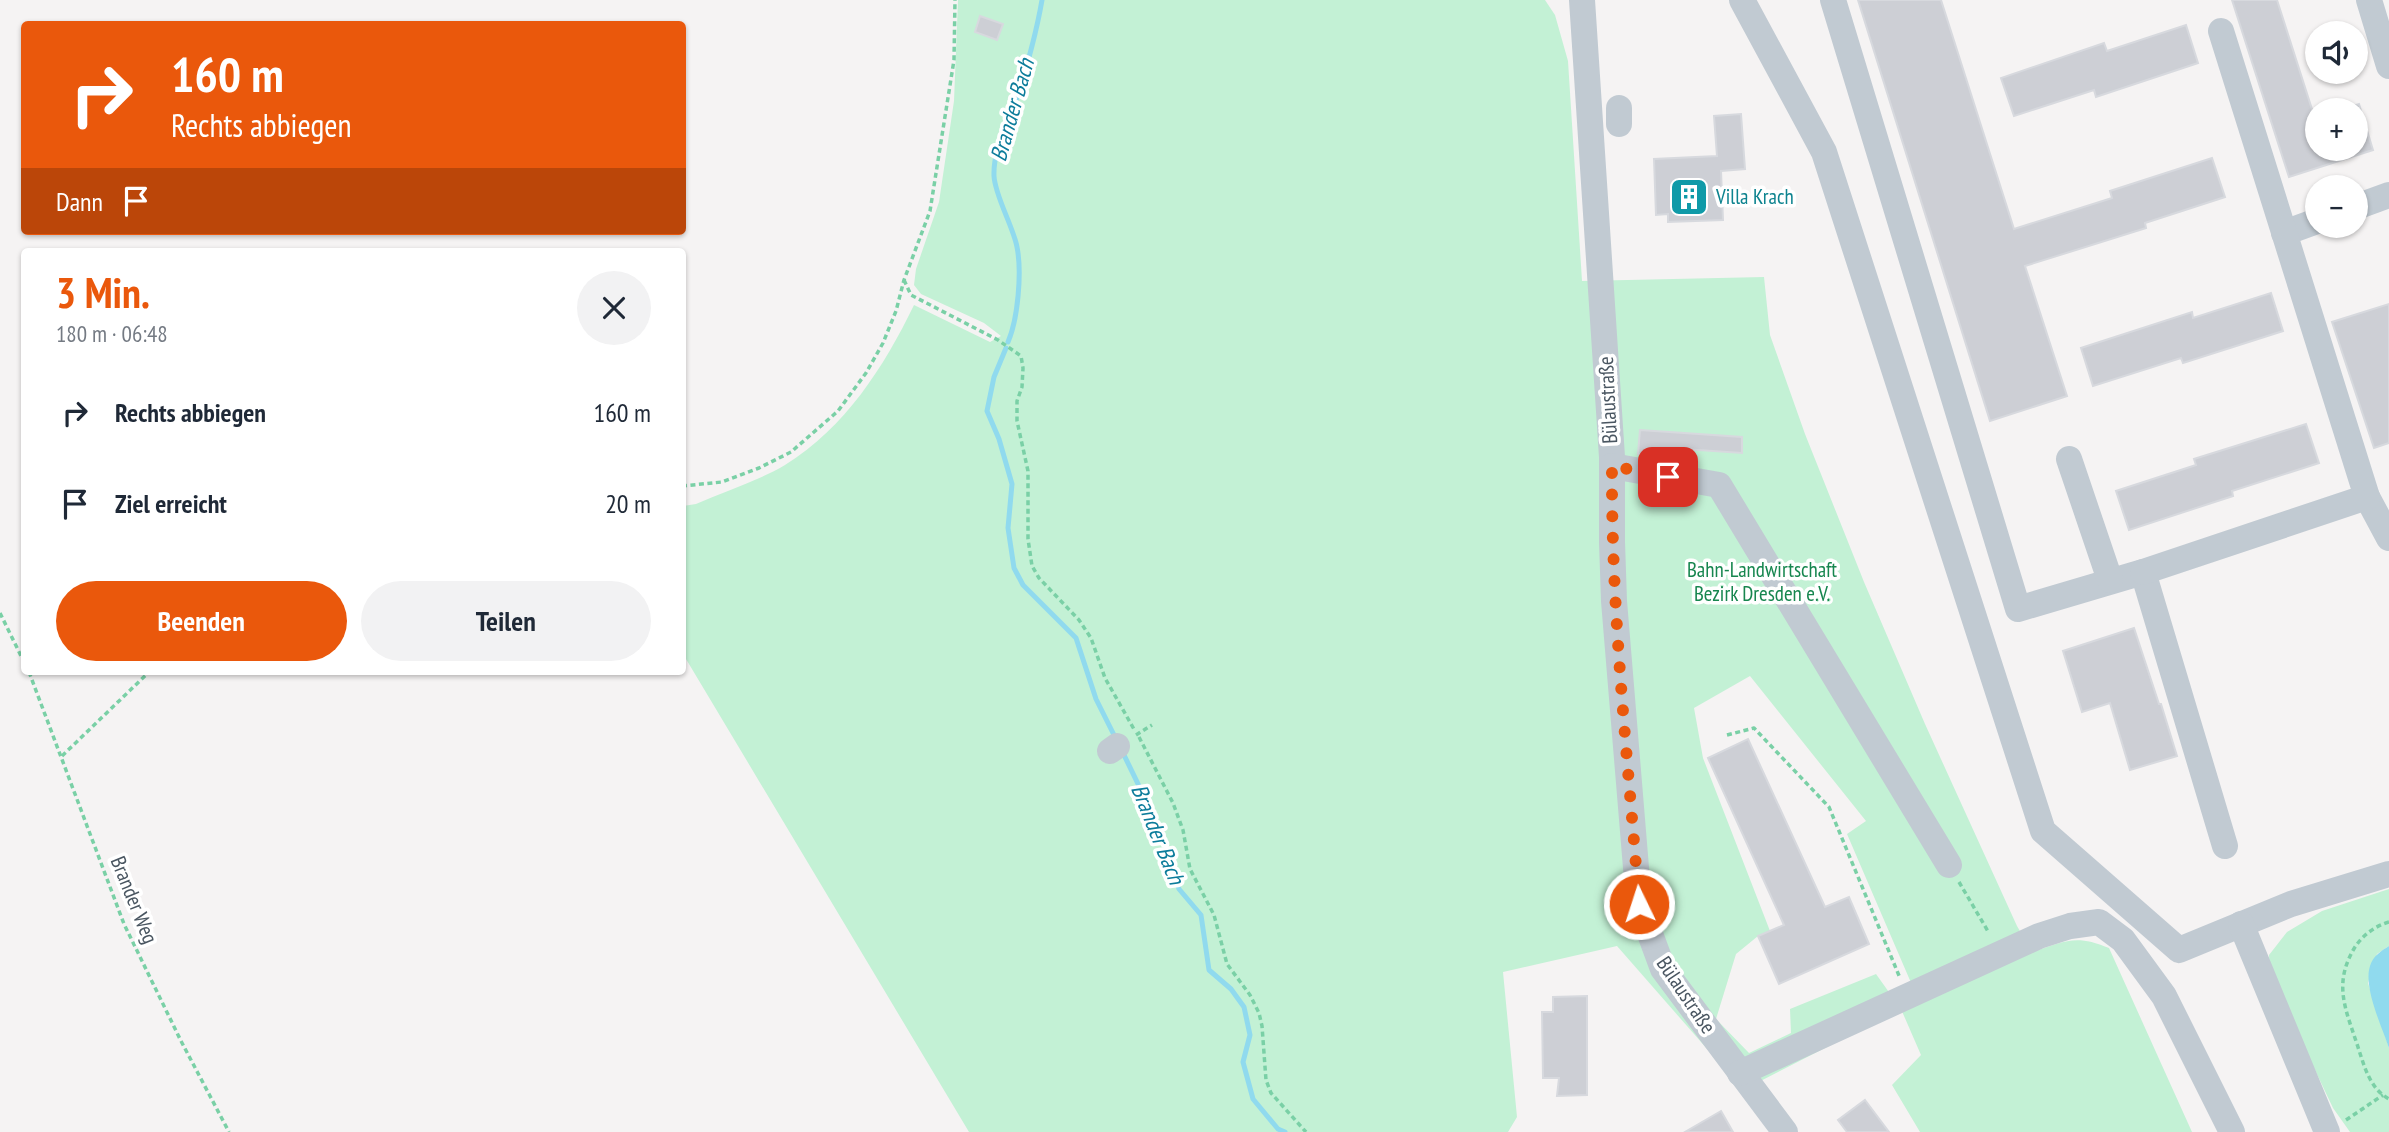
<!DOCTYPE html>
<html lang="de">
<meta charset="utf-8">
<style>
:root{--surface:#fff;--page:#f2f2f3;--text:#1f2937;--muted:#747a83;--accent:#ea580c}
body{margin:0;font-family:"PT Sans Narrow",sans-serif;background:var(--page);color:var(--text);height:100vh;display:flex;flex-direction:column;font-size:26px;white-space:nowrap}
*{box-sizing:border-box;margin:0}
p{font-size:23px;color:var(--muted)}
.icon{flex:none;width:38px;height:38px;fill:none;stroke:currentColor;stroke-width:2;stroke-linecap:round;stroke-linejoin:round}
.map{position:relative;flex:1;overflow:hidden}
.side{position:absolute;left:21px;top:248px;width:665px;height:427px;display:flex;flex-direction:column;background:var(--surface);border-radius:7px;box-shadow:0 2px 5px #0004}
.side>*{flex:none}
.banner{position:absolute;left:21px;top:21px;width:665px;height:214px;border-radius:7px;box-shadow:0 2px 5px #0004;background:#ea580c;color:#fff;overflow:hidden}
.fabs{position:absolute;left:2305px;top:21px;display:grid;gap:14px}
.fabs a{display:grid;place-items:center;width:63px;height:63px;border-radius:50%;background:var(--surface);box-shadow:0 2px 5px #0004;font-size:35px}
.pin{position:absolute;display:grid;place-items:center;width:60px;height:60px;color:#fff;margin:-30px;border-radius:14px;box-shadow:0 4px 10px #0006}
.me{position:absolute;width:77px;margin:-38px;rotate:356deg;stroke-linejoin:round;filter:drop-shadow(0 0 5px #0008)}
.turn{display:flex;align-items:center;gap:24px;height:147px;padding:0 35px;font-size:32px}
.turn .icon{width:91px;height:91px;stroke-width:2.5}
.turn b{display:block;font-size:49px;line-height:60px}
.then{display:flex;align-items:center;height:66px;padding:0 35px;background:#0003;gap:14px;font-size:26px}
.round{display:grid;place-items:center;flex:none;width:74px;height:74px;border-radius:37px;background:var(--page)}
.headline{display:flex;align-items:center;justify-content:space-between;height:119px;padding:0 35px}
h1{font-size:42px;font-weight:800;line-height:52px;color:var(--accent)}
.action{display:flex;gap:14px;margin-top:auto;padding:14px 35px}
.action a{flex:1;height:80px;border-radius:42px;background:var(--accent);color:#fff;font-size:28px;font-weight:800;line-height:80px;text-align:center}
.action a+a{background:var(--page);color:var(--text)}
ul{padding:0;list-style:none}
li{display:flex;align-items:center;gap:21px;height:91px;padding:0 35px}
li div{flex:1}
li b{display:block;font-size:26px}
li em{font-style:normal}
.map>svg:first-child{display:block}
.green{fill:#c3f1d5;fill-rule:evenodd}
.water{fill:#90daee}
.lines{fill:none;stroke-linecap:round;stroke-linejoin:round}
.stream{stroke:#90daee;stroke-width:5}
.building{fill:#cdcfd5;stroke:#d7d9de;stroke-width:2}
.path{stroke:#7ad0a6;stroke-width:3.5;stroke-dasharray:5 3.5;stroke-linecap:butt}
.minor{stroke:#c1cad2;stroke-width:26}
.route{stroke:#ea580c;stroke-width:12;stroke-dasharray:0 21.6}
.labels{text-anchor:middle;stroke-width:7;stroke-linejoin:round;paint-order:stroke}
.culture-label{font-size:21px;fill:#0d838f;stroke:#fff;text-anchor:start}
.street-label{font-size:21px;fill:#4a5661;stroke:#fff}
.park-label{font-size:21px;fill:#17864f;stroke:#fff}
.water-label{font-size:23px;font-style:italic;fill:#0c7c9b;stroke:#fff}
</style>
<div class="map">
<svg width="2389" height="1132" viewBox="0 0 2389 1132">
<rect width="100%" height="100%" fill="#f5f3f3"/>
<!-- green -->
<g class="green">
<path d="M958,0H1545L1555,15L1568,61L1582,281L1764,277L1770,335L1805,434L1864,582L1925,724L2017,926L2032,952C2065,941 2076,934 2109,948L2192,1132H1920L1892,1085L1921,1055L1901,1009L1743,1090L1617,946L1503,972L1517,1117L1508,1132H969L683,654V506L696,504C725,491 758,481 785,465C845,428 884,367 914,305L990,342L1001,336L984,323L921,294L914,285L916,269L939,202L954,101ZM1750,676L1866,821L1847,834L1918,999L1901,1009L1876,974L1790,1009L1791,1033L1749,1053L1716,1019L1736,954L1758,936L1770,931L1703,758L1694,708Z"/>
<path d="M2389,889V946L2377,954L2368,983L2389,1048V1132H2350L2333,1108L2270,975L2269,955L2287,932L2322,911Z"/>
</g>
<!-- water -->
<path class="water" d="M2389,946V1048C2382,1027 2363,987 2370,966C2373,956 2381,951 2389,946Z"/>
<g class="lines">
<!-- stream -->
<g class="stream">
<path d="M1008,342C1018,319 1022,272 1017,247C1013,226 995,196 994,176C993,149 1007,128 1015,104C1026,70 1036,35 1042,0"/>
<path d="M1006,348L994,377L987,411L999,439L1012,484L1008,528L1014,568L1023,585L1076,638L1096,699L1114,735"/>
<path d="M1123,753L1159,827L1179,889L1201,915L1209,970L1231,989L1244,1007L1250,1035L1243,1062L1253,1099L1278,1129L1285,1132"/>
</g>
</g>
<!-- building -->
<g class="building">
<path d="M1858,0H1941L2014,229L2112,198L2110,191L2212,158L2225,197L2145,223L2146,228L2025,266L2067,396L1990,421Z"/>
<path d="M2232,0H2277L2317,125V149H2356V105L2359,104L2373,150L2289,177Z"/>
<path d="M980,16L1003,24L997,40L975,32Z"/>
<path d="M2186,25L2198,63L2096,97L2094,90L2014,116L2001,78L2104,43L2107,51Z"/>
<path d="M1741,114L1745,169L1721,171L1723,220L1668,222V214L1656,215L1654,159L1717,156L1714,116Z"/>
<path d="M2271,293L2283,331L2183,363L2181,358L2093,386L2081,348L2192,312L2193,318Z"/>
<path d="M2389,304V443L2374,448L2332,322Z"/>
<path d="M2306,424L2319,463L2232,491L2233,496L2129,530L2116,491L2196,465L2194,459Z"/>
<path d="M1640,430L1742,437V453L1669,448L1668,456L1638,454Z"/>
<path d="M2134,628L2159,704H2161L2177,756L2130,770L2110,703L2082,712L2063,651Z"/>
<path d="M1748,739L1825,907L1849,897L1869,944L1779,984L1758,936L1784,925L1708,758Z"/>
<path d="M1587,996V1095L1557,1096L1559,1078H1543L1542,1012H1553V997Z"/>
<path d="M1865,1100L1889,1132H1847L1838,1120Z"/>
<path d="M1721,1111L1733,1132H1685Z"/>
</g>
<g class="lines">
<!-- path -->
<g class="path">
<path d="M904,280L911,295L998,340L1021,356L1023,368L1022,387L1017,401V421L1028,471V539L1032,566L1039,578L1079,620L1091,638L1105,678L1135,731"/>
<path d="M682,486L722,482L759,468L791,452L838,411L866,373L883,343L896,311L904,280L930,211L954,60L955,0"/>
<path d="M0,613L24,662"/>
<path d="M29,672L124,924L181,1041L229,1132"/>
<path d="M1136,735L1152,725"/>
<path d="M1727,735L1754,728L1829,807L1900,978"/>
<path d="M1139,737L1173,803L1183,830L1190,869L1214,915L1227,964L1250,995L1259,1013L1262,1026L1266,1080L1271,1093L1306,1132"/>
<path d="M62,756L149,672"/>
<path d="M1959,882L1989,933"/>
<path d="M2389,922C2375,926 2363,935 2355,947C2333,983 2345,1008 2357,1044C2364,1065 2369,1088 2389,1099"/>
<path d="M2346,1120L2383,1095"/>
</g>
<!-- minor -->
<g class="minor">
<path d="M1582,0L1612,457V542L1614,601L1639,904L1663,969L1785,1132"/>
<path d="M1742,0L1824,152L2043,831L2179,950L2291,904L2389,874"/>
<path d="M1833,0L2018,609L2143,572L2225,846"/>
<path d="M2369,0L2389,66"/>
<path d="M1619,108V124"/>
<path d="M2356,207L2389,195"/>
<path d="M2284,233L2317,221"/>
<path d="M2069,459L2110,580"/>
<path d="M1612,466L1719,485L1949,865"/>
<path d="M2367,497L2389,538"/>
<path d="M2143,572L2367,497L2221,31"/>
<path d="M1110,751L1117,746"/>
<path d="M2241,924L2327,1132"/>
<path d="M1740,1073L2039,936L2070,926L2099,922L2123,940L2164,996L2232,1132"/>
</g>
</g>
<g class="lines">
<!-- route -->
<path class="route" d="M1639,904C1628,758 1611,613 1612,466L1668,477"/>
</g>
<!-- icons -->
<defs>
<symbol id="building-square" viewBox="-11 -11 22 22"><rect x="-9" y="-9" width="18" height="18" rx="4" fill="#0f9aa8" stroke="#fff"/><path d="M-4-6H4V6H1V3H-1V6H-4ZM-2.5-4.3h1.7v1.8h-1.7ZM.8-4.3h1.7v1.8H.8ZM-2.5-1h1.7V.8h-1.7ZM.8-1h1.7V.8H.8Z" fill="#fff"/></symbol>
</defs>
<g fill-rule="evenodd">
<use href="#building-square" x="1667" y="175" width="44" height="44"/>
</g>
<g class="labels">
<!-- culture labels -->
<g class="culture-label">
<text x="1716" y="204">Villa Krach</text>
</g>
<!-- street labels -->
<g class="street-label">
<text transform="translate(1608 400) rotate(-93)" y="7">Bülaustraße</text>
<text transform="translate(134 900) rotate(68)" y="7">Brander Weg</text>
<text transform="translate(1686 995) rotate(56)" y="7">Bülaustraße</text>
</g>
<!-- park labels -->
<g class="park-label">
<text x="1762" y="577">Bahn-Landwirtschaft<tspan x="1762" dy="24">Bezirk Dresden e.V.</tspan></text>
</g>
<!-- water labels -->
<g class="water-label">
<text transform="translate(1012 110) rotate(-74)" y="8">Brander Bach</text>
<text transform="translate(1158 834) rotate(68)" y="8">Brander Bach</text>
</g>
</g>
</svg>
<div class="fabs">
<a><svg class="icon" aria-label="sound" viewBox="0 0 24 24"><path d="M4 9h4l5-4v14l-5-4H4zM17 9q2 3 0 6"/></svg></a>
<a>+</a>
<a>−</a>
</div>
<div class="pin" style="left:1668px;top:477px;background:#d93025"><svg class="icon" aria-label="arrive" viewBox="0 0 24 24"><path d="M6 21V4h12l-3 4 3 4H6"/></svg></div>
<svg class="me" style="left:1639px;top:904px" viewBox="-20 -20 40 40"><circle r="17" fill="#ea580c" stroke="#fff" stroke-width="3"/><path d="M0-11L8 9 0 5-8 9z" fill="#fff"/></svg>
<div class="banner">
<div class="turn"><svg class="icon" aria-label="right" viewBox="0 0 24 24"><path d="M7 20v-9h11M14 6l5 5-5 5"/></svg><div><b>160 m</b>Rechts abbiegen</div></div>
<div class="then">Dann<svg class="icon" aria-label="arrive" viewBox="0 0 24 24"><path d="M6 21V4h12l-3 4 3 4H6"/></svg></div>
</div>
<section class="side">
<div class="headline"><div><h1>3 Min.</h1><p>180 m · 06:48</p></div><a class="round"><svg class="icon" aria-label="close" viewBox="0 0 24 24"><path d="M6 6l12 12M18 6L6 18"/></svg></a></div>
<ul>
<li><svg class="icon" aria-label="right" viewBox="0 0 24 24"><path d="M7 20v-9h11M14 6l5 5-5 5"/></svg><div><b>Rechts abbiegen</b></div><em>160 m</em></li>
<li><svg class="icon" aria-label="arrive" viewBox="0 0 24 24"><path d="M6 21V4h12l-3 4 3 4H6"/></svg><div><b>Ziel erreicht</b></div><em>20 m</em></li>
</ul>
<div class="action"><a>Beenden</a><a>Teilen</a></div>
</section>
</div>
